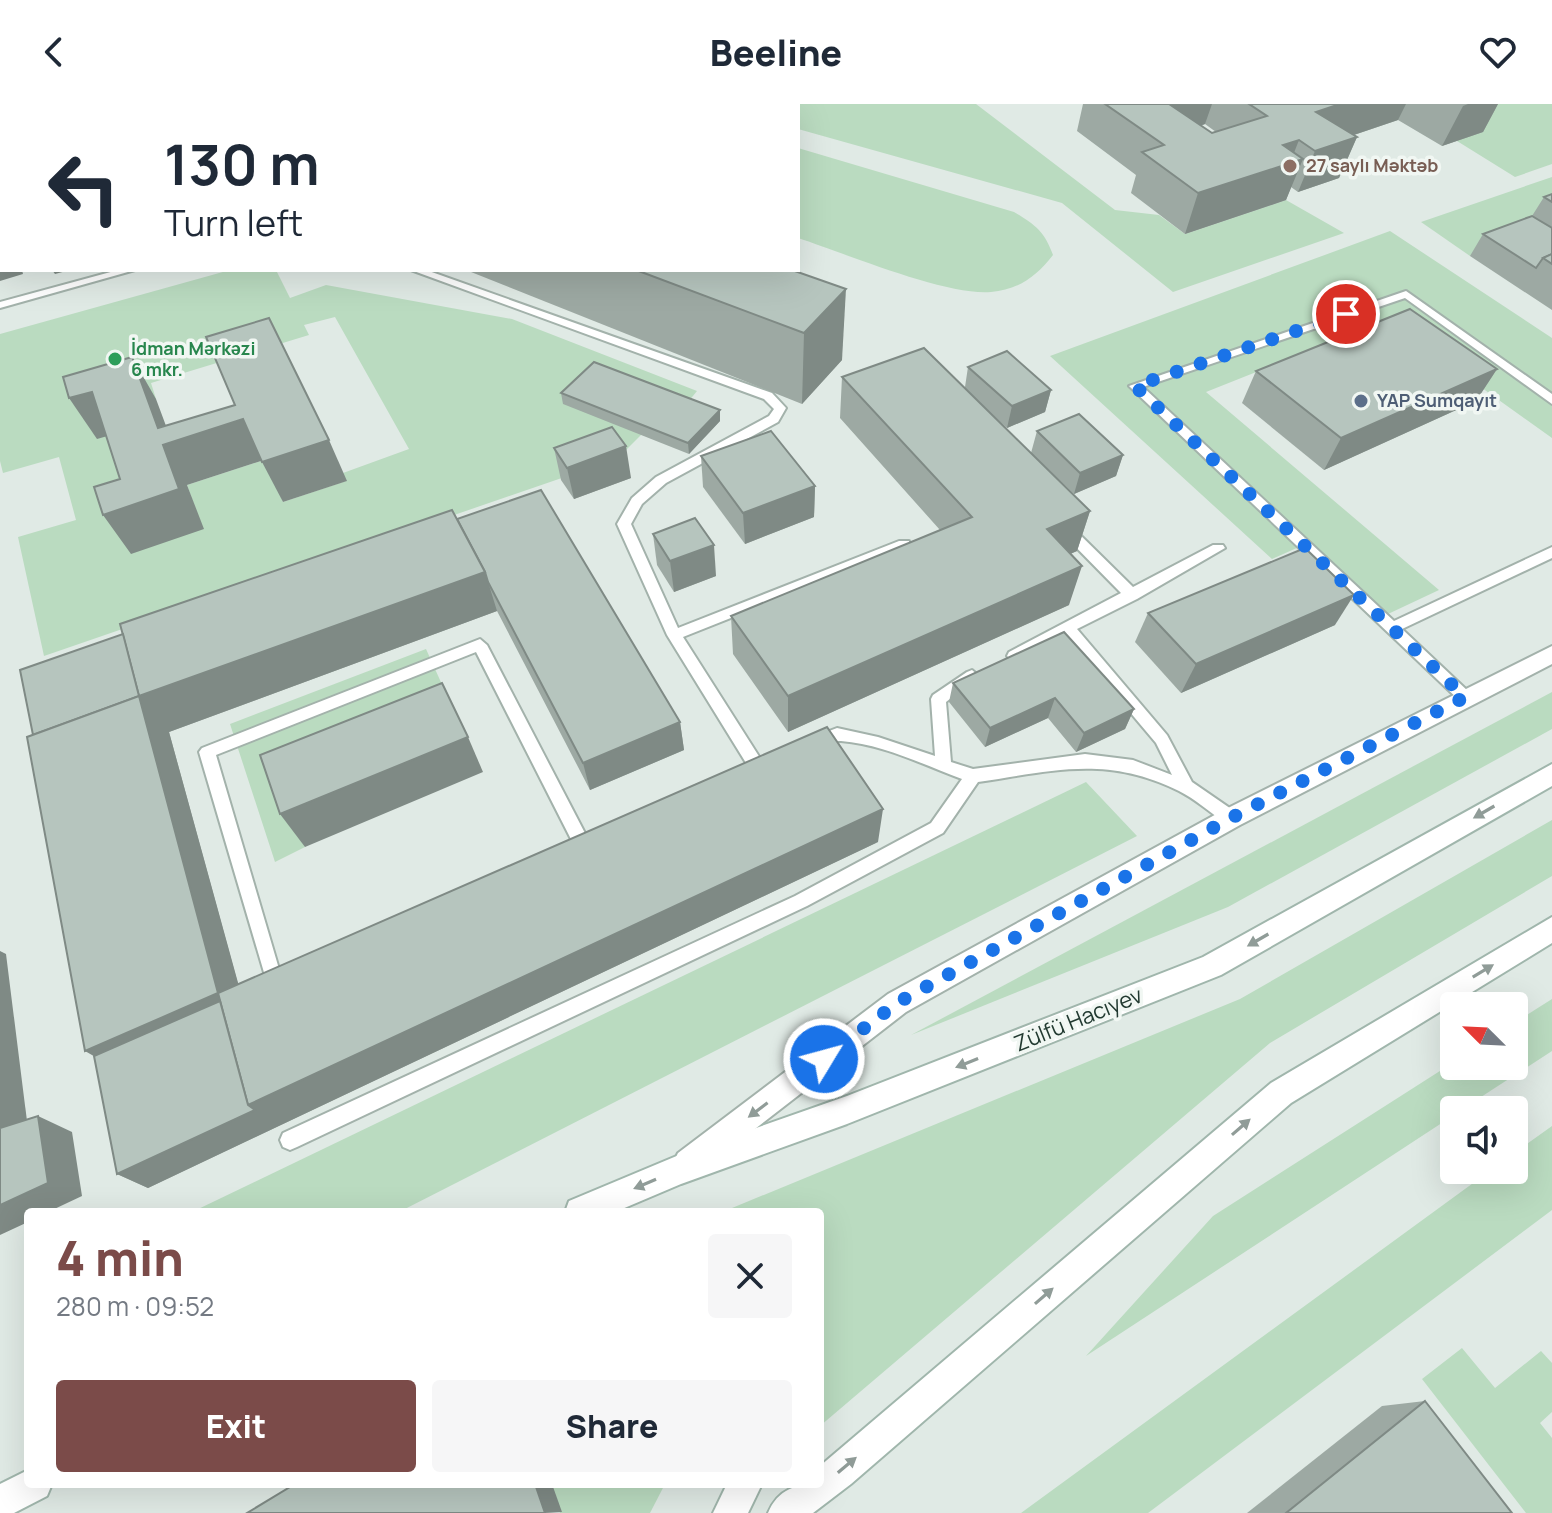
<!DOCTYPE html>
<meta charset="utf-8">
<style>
:root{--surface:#fff;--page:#f6f6f7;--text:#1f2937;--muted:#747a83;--accent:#7b4b49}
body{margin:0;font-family:Manrope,sans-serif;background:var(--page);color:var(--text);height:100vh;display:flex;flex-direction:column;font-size:30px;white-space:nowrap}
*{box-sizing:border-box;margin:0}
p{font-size:26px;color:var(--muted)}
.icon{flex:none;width:44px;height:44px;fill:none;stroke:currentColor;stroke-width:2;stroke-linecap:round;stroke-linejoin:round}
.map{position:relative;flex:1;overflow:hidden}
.panel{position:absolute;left:24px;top:1104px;width:800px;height:280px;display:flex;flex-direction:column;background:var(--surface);border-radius:8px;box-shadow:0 8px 32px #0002}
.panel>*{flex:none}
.top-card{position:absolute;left:0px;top:0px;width:800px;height:168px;box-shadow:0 8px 32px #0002;background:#fff;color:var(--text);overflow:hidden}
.needle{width:52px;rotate:294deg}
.tools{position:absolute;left:1440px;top:888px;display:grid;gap:16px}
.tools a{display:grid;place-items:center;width:88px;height:88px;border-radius:8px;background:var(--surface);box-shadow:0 8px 32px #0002;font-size:40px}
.pin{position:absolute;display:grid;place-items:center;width:68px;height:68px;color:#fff;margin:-34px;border:4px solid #fff;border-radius:50%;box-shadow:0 2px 8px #0007}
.me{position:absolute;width:88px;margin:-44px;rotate:53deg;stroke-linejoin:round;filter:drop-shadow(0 0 6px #0008)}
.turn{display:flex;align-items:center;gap:28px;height:168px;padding:0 32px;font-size:36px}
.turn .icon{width:104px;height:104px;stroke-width:2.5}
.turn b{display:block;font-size:56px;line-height:68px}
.round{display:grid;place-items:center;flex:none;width:84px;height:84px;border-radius:8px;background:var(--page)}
.summary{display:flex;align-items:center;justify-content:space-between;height:136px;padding:0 32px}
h1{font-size:48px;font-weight:800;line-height:60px;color:var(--accent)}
.primary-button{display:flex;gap:16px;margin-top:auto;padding:16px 32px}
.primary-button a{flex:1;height:92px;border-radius:8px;background:var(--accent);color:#fff;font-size:32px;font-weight:800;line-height:92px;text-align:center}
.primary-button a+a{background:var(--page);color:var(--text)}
header{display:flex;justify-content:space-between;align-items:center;height:104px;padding:0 32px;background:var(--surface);font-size:36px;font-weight:800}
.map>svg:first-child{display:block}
.green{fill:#badbc0;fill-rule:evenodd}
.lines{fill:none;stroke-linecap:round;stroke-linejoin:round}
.lane-casing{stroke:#a3b2ab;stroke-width:4}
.street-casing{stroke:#a3b2ab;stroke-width:4}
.secondary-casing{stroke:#a0b6ac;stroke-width:4}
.lane{fill:#fff;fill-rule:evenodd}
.street{fill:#fff;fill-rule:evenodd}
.secondary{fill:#fff;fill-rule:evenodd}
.wall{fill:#9da9a3;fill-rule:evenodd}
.shaded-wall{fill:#7f8a85}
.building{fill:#b6c5be;stroke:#7f8a85;stroke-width:2}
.oneway{fill:#909c98}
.route{stroke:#1a73e8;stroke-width:14;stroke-dasharray:0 25.2}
.education-dot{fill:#8d6e63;stroke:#f1f7f3;stroke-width:3}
.leisure-dot{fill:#2e9e5b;stroke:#f1f7f3;stroke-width:3}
.service-dot{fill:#5c6f8a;stroke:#f1f7f3;stroke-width:3}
.labels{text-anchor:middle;stroke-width:7;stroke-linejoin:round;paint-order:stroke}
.far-education-label{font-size:18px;font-weight:bold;fill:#785e54;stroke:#f1f7f3;text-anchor:start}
.far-leisure-label{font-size:18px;font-weight:bold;fill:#27864d;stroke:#f1f7f3;text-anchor:start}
.far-service-label{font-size:18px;font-weight:bold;fill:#4e5e75;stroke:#f1f7f3;text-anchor:start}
.street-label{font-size:22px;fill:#223a31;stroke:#f1f7f3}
</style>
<header><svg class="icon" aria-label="back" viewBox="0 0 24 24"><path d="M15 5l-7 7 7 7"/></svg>Beeline<svg class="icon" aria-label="heart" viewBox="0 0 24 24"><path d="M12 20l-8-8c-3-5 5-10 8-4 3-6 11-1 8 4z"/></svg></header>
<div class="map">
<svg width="1552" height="1409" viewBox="0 0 1552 1409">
<rect width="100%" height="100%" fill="#e0eae5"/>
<!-- green -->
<g class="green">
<path d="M771,0H976L1115,106L1159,111L1185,130L1286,96L1344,129L1173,188L1062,99L798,25V2H763Z"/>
<path d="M1433,0H1552V60L1515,73L1457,37Z"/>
<path d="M798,44L1014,108C1035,120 1045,128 1053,151C1037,172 1018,186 991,188C946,192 844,149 798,134Z"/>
<path d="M1552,73V122L1470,152L1421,118Z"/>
<path d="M1390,127L1552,234V334L1387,216L1206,288L1439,486L1388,510L1308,439L1272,455L1050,252Z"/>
<path d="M230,166H276L290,194L326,181L512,215L697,287L684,303L641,331L617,355L44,552L18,433L76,416L59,353L3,369L0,357V230ZM335,213L409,345L343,369L346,377L283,398L264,356L187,381L203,425L118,329L156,295L151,279L309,231L304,221Z"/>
<path d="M426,545L458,616L286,685L305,743L275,758L230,620Z"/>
<path d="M1552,588V625L1228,803L911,931Z"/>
<path d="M1086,678L1137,732L399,1108H192Z"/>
<path d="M1552,716V772L1270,939L820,1322V1108H735L732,1104L1240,895Z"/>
<path d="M1552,895V947L1461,1006H1454V1011L1086,1252L1213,1112L1454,958V962H1514V919Z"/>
<path d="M1552,1022V1106L1148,1409H1021L1491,1066H1514V1049Z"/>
<path d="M1462,1244L1495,1284L1541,1247L1552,1259V1308L1540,1319L1552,1334V1409H1526L1422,1275Z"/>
<path d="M552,1380H665L650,1409H560Z"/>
</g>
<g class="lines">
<defs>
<g id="lane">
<path d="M2,0H12L13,2H3Z"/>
<path d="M248,0H258L259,2H249Z"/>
<path d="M447,0H457L459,2H449Z"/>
<path d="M727,0H743L725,2Z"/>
<path d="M118,166H135L0,204V198Z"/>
<path d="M411,166H426L772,289L786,304L778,318L666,379L642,400L631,420L678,524L899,437H909V443L683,533L760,654L768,651L773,652L776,657L773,662L757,668L751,667L667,531L617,420L632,394L656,373L769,312L774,305L764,295Z"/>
<path d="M1406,187L1552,290V300L1405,194L1143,283L1394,517L1552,443V454L1402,525L1470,589L1472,593L1470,597H1460L1129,282Z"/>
<path d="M1065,419L1070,421L1133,483L1213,441H1223L1225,444L1137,495L1077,525L1167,631L1192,678L1237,709L1239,714L1237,719L1231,721L1225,719C1210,708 1195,695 1179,687C1106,651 1053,667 978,678L943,729L807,802L297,1043L290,1046L283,1043L280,1036L283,1029L795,792L931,719L962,675C924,661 882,640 841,637C830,636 822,645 811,642L808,638L811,634L837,624L878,633L935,652L931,595L933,591L967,568L972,566L979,572L946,598L951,658L973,665L1085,650L1133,656L1172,671L1156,639L1065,531L1019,556L1014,558L1007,552L1009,548L1121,489L1060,427V421Z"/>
<path d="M480,535L487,541L588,735L590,740L588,745L582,747L576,745L476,548L216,651L279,865L284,863L290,865L293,871C289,879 282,881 274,884L268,882L199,648L202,644Z"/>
</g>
<path id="street" d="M1552,542V560L1240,721L906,908L698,1069L688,1074L678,1069L673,1059L678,1049L888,890L1222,707Z"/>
<g id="secondary">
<path d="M1552,660V682L1221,871L847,1020L681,1080L615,1108H565L569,1097L679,1051L847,992L1203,853Z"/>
<path d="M1552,813V839L1291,999L851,1380L813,1409H768C778,1385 796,1380 820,1380V1362L1271,979Z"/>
<path d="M28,1366V1380H52L47,1392L14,1409H0V1380Z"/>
<path d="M727,1380H762L748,1409H713Z"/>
</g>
</defs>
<!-- lane casing -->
<use href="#lane" class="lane-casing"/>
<!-- street casing -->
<use href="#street" class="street-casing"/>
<!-- secondary casing -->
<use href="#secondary" class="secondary-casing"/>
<!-- lane -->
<use href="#lane" class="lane"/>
<!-- street -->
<use href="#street" class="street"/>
<!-- secondary -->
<use href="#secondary" class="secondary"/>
</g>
<!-- wall -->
<g class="wall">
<path d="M276,0H437L438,2H277Z"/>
<path d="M1083,0H1498L1483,28L1442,42L1398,16L1354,31L1357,33L1339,74L1298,88L1291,83L1286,96L1185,130L1131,89L1136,71L1077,27ZM1205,20L1216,28L1212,29L1201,22Z"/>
<path d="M1552,90V206L1470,152L1483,130L1532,112L1544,93Z"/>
<path d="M466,166H792L842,256L802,300Z"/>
<path d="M968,263L1051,286L1045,308L1007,324L990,309L1090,407L1077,447L1070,450L1069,501L788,628L733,550L731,512L940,426L840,314L842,273L965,283Z"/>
<path d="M1497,265L1476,297L1324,366L1242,299L1256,267Z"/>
<path d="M561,289L720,317L689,350L563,300Z"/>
<path d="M1037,327L1123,351L1116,372L1074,390L1031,349Z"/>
<path d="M554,344L631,374L574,395L561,376Z"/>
<path d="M701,352L815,382L814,413L745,440L703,383Z"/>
<path d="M457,415L680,618L684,646L590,686L497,507L169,628L238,880L878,738L148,1084L117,1070L33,631Z"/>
<path d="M653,430L716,472L674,488L657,461Z"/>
<path d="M1148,509L1335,521L1181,589L1135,538Z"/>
<path d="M953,579L1134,605L1125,625L1076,648L1048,614L985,643L949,598Z"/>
<path d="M1425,1297L1512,1409H1247L1382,1302Z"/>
</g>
<!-- shaded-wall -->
<g class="shaded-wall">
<path d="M175,0H229V2H167Z"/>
<path d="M368,0H437L438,2H360Z"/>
<path d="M552,0H579V2H545Z"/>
<path d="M1162,0H1212L1205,20L1156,36Z"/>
<path d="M1340,0H1406L1398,16L1312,45L1316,8Z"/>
<path d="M1468,0H1498L1483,28L1442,42L1463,2Z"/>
<path d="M1357,33L1339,74L1298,88L1315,47Z"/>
<path d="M1299,36L1290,59L1303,55L1286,96L1185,130L1198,89L1283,41Z"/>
<path d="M0,41H2V77L0,78Z"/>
<path d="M0,106L2,109V135L0,128Z"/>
<path d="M2,138V166H22L23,170L0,177V139Z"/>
<path d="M52,166H70L55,170Z"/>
<path d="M846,185L842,256L802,300L804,229Z"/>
<path d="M132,253L156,295L172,338L243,315L264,356L187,381L204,425L131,450L103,411L163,341Z"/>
<path d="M1497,265L1476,297L1324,366L1341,334Z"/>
<path d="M1051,286L1045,308L1007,324L1012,302Z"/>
<path d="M92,288L118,329L97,335L69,294Z"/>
<path d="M720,306V317L689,350L688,339Z"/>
<path d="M329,336L347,377L283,398L262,358Z"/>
<path d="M626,342L631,374L574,395L567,364Z"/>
<path d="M1123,351L1116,372L1074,390L1080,369Z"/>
<path d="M815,382L814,413L745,440L743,409Z"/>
<path d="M1090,407L1077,447L1035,465L1047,425Z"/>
<path d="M714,441L716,472L674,488L670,457Z"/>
<path d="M1082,462L1069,501L788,628V592Z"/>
<path d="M485,468L497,507L169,628L248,915L218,889L139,592Z"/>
<path d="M1354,491L1335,521L1181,589L1196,560Z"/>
<path d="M1055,594L1048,614L985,643L990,624Z"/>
<path d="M1134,605L1125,625L1076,648L1084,629Z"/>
<path d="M680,618L684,646L590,686L583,659Z"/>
<path d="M468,633L483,668L305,743L280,710Z"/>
<path d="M883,705L878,738L148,1084L117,1070L125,970L85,947L218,889Z"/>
<path d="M0,847L6,850L30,1041L0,1028Z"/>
<path d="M38,1012L72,1028L82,1092L48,1108H28V1118L0,1131V1101Z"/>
<path d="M535,1380H552L562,1408L545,1409Z"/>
</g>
<!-- building -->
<g class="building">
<path d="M45,0H175L167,2H36Z"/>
<path d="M296,0H368L360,2H297Z"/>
<path d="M476,0H502L495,2H478Z"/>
<path d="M503,0H552L545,2H495Z"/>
<path d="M1105,0H1169L1212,29L1267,12L1249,0H1340L1316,8L1357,33L1315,47L1299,36L1283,41L1303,55L1198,89L1142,48L1164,41Z"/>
<rect x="0" y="10" width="2" height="31"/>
<path d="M1552,90V98L1544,93Z"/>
<path d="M1532,112L1552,124V150L1543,154L1536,164L1483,130Z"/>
<path d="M1552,150V160L1543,154Z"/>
<path d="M636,166H792L846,185L804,229Z"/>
<path d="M1410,205L1497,265L1341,334L1256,267Z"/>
<path d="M269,214L329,336L262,358L243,315L163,341L179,385L103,411L94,383L120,375L92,288L69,294L63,273L132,253L158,324L235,301L206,233Z"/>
<path d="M924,244L1090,407L1047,425L1082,462L788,592L731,512L972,413L842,273Z"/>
<path d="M1007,247L1051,286L1012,302L968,263Z"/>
<path d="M594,258L720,306L688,339L561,289Z"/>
<path d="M1079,310L1123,351L1080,369L1037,327Z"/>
<path d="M612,323L626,342L567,364L554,344Z"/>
<path d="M771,327L815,382L743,409L701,352Z"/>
<path d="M541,386L680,618L583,659L488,478L485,468L457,415Z"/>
<path d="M452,406L485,468L139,592L120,520Z"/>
<path d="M695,414L714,441L670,457L653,430Z"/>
<path d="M1305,444L1354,491L1196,560L1148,509Z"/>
<path d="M1064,528L1134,605L1084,629L1055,594L990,624L953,579Z"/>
<path d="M123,530L139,592L33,631L20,566Z"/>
<path d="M442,579L468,633L280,710L260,651Z"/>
<path d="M139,592L218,889L827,623L883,705L248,1001L218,889L85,947L27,633Z"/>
<path d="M220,897L248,1001L255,1006L117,1070L94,952Z"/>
<path d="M38,1012L48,1079L0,1101V1024Z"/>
<path d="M1425,1297L1512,1409H1286Z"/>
<path d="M295,1380H535L545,1409H247Z"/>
</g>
<!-- one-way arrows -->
<defs><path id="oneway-solid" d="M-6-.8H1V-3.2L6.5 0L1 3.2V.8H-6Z" transform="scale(2)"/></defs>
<g class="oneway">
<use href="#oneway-solid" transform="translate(1484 708) rotate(150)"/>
<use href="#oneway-solid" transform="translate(1258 836) rotate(150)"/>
<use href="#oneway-solid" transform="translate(1483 867) rotate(-31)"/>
<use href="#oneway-solid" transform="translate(967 959) rotate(158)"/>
<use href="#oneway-solid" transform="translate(758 1006) rotate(143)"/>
<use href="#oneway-solid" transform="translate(1241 1023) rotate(-41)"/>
<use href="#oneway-solid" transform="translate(645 1080) rotate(157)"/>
<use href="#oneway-solid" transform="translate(1044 1192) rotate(-41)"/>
<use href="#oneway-solid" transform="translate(847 1361) rotate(-40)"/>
</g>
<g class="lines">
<!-- route -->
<path class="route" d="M824,955L897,899L1231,714L1465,593L1135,282L1346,210"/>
</g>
<!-- markers -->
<circle class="education-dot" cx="1290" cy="62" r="8"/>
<circle class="leisure-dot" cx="115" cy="255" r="8"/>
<circle class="service-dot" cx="1361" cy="297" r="8"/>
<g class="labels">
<!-- far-education labels -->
<g class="far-education-label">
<text x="1306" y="68">27 saylı Məktəb</text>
</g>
<!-- far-leisure labels -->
<g class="far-leisure-label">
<text x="131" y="251">İdman Mәrkәzi<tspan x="131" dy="21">6 mkr.</tspan></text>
</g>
<!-- far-service labels -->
<g class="far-service-label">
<text x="1377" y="303">YAP Sumqayıt</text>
</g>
<!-- street labels -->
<g class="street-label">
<text transform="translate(1078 915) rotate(-22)" y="8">Zülfü Hacıyev</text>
</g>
</g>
</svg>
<div class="tools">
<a><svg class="needle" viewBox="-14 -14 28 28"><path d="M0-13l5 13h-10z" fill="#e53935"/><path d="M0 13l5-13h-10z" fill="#747a83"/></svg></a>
<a><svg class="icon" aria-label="sound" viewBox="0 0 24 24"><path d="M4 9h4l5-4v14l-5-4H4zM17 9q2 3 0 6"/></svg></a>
</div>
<div class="pin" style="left:1346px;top:210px;background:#d93025"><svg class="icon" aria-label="arrive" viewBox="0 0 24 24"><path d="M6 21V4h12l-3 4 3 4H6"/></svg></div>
<svg class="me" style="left:824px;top:955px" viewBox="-20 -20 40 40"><circle r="17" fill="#1a73e8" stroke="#fff" stroke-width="3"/><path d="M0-11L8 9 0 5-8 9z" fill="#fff"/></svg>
<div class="top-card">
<div class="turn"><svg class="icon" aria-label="left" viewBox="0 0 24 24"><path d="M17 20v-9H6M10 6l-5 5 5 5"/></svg><div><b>130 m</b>Turn left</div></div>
</div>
<section class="panel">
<div class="summary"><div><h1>4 min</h1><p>280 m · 09:52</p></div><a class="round"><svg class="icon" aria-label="close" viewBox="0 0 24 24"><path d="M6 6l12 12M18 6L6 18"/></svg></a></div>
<div class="primary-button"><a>Exit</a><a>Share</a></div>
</section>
</div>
